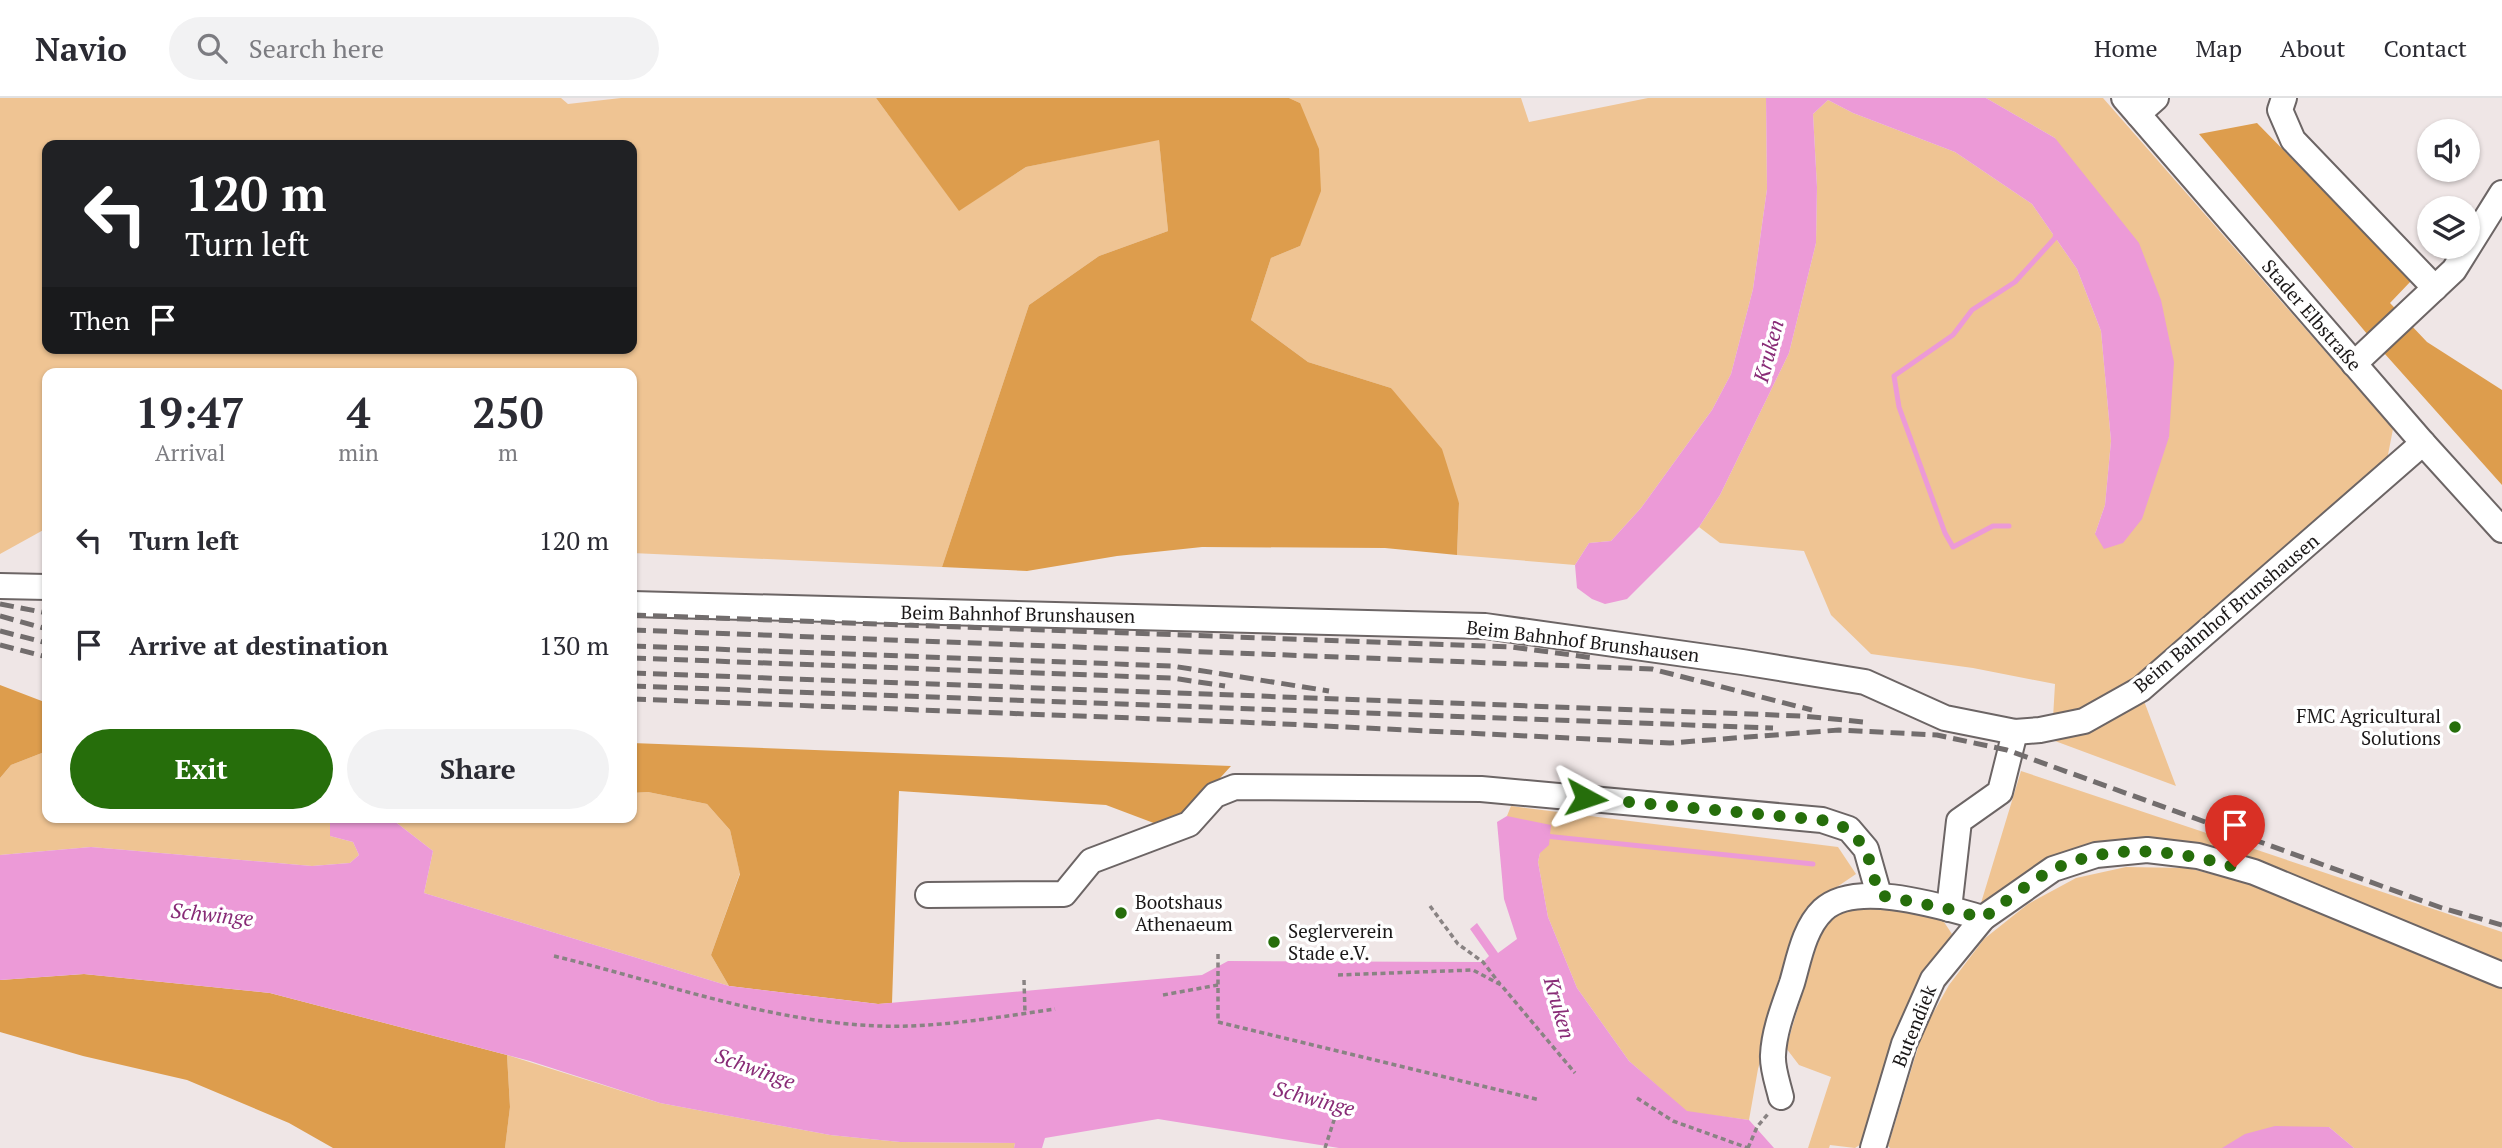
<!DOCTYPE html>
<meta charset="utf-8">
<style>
:root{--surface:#fff;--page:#f2f2f3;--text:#2b2b33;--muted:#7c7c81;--line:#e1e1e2;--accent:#266e0b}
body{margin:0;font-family:"PT Serif",serif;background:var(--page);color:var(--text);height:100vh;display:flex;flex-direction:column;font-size:26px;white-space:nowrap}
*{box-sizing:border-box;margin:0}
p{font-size:23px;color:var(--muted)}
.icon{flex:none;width:38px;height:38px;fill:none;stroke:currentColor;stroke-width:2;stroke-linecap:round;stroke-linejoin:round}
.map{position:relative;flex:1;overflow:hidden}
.drawer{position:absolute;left:42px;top:270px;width:595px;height:455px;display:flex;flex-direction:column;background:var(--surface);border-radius:14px;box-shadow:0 2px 5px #0004}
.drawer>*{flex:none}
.hud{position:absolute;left:42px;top:42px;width:595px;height:214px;border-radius:14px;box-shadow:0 2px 5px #0004;background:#202124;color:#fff;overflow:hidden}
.fabs{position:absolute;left:2417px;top:21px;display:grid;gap:14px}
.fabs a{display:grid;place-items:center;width:63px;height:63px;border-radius:50%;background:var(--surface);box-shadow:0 2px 5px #0004;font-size:35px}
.pin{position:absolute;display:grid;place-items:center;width:60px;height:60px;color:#fff;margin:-72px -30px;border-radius:50% 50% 50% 0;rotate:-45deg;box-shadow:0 0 7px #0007}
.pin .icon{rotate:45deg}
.me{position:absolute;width:77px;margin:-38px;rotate:95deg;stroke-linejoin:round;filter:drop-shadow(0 0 5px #0008)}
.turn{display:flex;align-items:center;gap:24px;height:147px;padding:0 28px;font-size:32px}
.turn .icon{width:91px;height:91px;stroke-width:2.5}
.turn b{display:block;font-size:49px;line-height:60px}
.then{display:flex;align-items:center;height:66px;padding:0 28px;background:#0003;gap:14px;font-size:26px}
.eta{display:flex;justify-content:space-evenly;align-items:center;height:119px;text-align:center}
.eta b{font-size:42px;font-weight:700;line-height:49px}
.primary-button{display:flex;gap:14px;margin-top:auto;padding:14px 28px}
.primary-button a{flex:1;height:80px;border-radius:42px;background:var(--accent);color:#fff;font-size:28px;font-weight:700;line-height:80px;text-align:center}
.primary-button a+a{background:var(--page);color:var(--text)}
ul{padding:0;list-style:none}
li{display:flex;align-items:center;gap:21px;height:105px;padding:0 28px}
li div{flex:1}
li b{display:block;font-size:26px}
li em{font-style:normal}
header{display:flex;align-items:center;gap:42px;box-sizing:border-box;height:98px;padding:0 35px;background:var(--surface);border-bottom:2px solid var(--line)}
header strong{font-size:33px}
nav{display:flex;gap:38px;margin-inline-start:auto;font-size:24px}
.search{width:490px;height:63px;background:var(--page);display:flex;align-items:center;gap:18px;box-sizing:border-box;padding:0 24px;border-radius:38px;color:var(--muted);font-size:26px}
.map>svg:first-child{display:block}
.green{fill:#efc493;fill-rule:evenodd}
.forest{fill:#dd9d4d}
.water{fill:#ec9ad7}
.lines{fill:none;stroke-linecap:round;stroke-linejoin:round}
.stream{stroke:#ec9ad7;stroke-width:5}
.minor-casing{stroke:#6c6565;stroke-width:28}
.path{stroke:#898383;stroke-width:3.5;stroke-dasharray:5 3.5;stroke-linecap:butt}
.minor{stroke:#fff;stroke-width:24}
.rail{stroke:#726d6d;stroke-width:5;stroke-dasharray:14 7;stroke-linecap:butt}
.route{stroke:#266e0b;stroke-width:12;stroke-dasharray:0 21.6}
.poi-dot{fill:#266e0b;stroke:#fff;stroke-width:2.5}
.labels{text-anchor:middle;stroke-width:7;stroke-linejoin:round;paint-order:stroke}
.street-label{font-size:19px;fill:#1b1818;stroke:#fff}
.poi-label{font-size:19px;fill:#1b1818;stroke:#fff;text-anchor:start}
.water-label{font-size:21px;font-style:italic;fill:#882b76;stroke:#fff}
</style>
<header>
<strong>Navio</strong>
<div class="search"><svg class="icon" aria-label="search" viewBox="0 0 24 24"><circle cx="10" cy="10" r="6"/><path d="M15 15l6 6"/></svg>Search here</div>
<nav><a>Home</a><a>Map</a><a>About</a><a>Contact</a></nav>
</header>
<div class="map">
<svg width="2502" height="1050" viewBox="0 0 2502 1050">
<rect width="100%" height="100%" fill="#efe6e6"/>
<!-- green -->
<g class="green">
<path d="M0,0H561L568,6L621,0H876L959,112L1026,69L1159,41L1168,133L1099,158L1029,207L942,469L632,455V275H47V430L0,456ZM47,47H632V250H47Z"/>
<path d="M1289,0H1521L1529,24L1648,0H1766L1767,91L1753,191L1731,276L1712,312L1641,410L1611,443L1589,445L1575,467L1457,457L1459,405L1391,290L1308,264L1251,222L1271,160L1300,148V5Z"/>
<path d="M1986,0H2103L2393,331L2386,367L2129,589L2087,612L2053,620L2055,586L1973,570L1871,556L1831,517L1804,453L1720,445L1699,429L1720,397L1789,255L1816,145L1817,89L1813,16L1828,2L1853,15L1955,54L2032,106L2077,171L2101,233L2111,343L2105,407L2095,436L2169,339L2055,40Z"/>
<path d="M2144,603L2176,688L2055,643C2087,634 2116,622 2144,603Z"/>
<path d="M47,653V719H330V738L353,744L359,757L350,765L312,768L91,749L0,757V680L11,667Z"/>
<path d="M2021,673L2502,834V867L2198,749L2059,758L1981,805Z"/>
<path d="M648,694L707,706L730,732L740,775L711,857L729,888L424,795L433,753L389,719H632V695Z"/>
<path d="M1511,708L1838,749L1856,776L1806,810L1758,971L1749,1022L1687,1014L1629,963L1577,890L1548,819L1538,764L1540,755L1507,718Z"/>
<path d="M2126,769L2188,770L2258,788L2502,890V1050H2354L2329,1029L2228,1050H1890L1888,1048L1923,933L1949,887L1984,841L2028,806L2076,780Z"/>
<path d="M1861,806L1940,818L1952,836L1869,1041L1855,1050L1830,1047L1829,1050H1808L1831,979L1799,967L1786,950L1821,833L1834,816Z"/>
<path d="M507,957L660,1005L830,1037L900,1044L1015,1045L1014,1050H505L510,1009Z"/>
</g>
<!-- forest -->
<g class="forest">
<path d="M876,0H1289L1300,5L1319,51L1321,93L1300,148L1271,160L1251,222L1308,264L1391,290L1442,351L1459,405L1457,457L1385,450L1202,449L1117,458L1027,473L942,469L1029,207L1099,158L1168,133L1159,42L1026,69L959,113Z"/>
<path d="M2257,25L2411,183L2390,205L2427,244L2502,292V387L2368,237L2199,36Z"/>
<path d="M0,587L47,605V653L11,667L0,680Z"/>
<path d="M632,645L1231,668L1191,712L1159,727L1106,707L899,693L892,905L878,906L729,888L711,857L740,776L730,732L707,706L648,694L632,695Z"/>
<path d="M84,876L270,895L507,957L510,1009L505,1050H333L289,1025L187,982L83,958L0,934V882Z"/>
</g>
<!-- water -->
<g class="water">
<path d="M1766,0H1986L2055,40L2139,145L2161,202L2174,264L2169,339L2142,421L2123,445L2104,451L2095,436L2105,407L2111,343L2101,233L2077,171L2032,106L1955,54L1853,15L1828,2L1813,16L1817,89L1816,145L1789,255L1720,397L1699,429L1627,501L1605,506L1592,501L1577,490L1575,467L1589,445L1611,443L1641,410L1712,312L1731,276L1753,191L1767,91Z"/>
<path d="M1507,718L1551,727L1549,747L1540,755L1538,764L1548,819L1577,890L1629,963L1687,1013L1749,1022L1774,1050H1339L1158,1021L1045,1040L1042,1050H1014L1015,1045L900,1044L830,1037L660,1005L530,963L270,895L84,876L0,882V757L91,749L312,768L350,765L359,757L353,744L330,738V719H389L433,753L424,795L729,888L878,906L1202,877L1228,863L1483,864L1489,858L1470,831L1477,825L1498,855L1517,841L1504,801L1497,724Z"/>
<path d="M2275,1028L2329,1029L2354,1050H2222L2245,1036Z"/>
</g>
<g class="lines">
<!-- stream -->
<g class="stream">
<path d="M2009,428H1993L1953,449L1945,435L1899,309L1894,278L1953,237L1972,212L2015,184L2055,140L2056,134"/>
<path d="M1545,738L1813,766"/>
</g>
<defs>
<g id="minor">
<path d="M2124,0L2423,345L2502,432"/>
<path d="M2284,0L2280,12L2293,42L2435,190"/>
<path d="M2138,16L2156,0"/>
<path d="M2354,266L2454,172L2502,95"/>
<path d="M0,488L47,489"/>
<path d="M632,506L1485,528L1742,564L1865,584L1945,620L2015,634L2040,632L2084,623L2141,591L2423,345"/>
<path d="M928,797L1064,796L1091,763L1189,726L1215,697L1235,689L1481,691L1822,722L1849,731L1866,751L1879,797"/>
<path d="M1949,811L1959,723L2000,694L2015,634"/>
<path d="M1781,999C1778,986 1772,970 1773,957C1774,933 1784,908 1792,885C1799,861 1804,830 1823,812C1856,781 1943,809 1983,820"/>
<path d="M1873,1050L1904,946L1933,881L1983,820L2053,771L2096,757L2147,752L2198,758L2254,774L2502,877"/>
</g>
</defs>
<!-- minor casing -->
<use href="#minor" class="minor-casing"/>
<!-- path -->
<g class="path">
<path d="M1430,808L1458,846L1483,864L1500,886"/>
<path d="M1218,856V924L1540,1002"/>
<path d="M554,858C662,884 767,924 880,928C936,930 999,919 1055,911"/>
<path d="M1338,877L1473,872L1501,887L1575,975"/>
<path d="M1024,882L1025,915"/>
<path d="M1163,897L1218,887"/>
<path d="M1637,1000L1673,1023L1748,1050"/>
<path d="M1325,1050L1336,1016"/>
<path d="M1748,1050L1757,1029L1768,1016"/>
</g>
<!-- minor -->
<use href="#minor" class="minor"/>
<!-- rail -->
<g class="rail">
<path d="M0,506L47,515"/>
<path d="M632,517L1512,549L1594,560"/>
<path d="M0,518L47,531"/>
<path d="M632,532L1652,571L1812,612"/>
<path d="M0,533L47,545"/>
<path d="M0,547L47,559"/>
<path d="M632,548L1172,568L1329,593"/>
<path d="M632,560L1172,580L1225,588"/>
<path d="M632,575L1803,618L1864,624"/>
<path d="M632,588L1773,630"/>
<path d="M632,601L1264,625L1670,645L1839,632L1937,637L2007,652L2442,810L2502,827"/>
</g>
</g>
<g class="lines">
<!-- route -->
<path class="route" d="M1586,700L1822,722L1849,731L1866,751L1879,797L1949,811L1983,820C2003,806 2033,781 2054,771C2112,744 2177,752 2235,769"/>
</g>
<!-- markers -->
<g class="poi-dot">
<circle cx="2455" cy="629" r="7"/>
<circle cx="1121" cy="815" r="7"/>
<circle cx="1274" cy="844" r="7"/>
</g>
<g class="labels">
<!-- street labels -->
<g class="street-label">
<text transform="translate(2312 217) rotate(49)" y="7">Stader Elbstraße</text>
<text transform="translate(2226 515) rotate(-40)" y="7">Beim Bahnhof Brunshausen</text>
<text transform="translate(1018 516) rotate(1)" y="7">Beim Bahnhof Brunshausen</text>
<text transform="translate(1583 543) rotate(7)" y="7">Beim Bahnhof Brunshausen</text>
<text transform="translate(1914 928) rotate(-68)" y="7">Butendiek</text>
</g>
<!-- poi labels -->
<g class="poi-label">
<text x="2441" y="625" text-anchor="end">FMC Agricultural<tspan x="2441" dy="22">Solutions</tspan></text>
<text x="1135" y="811">Bootshaus<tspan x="1135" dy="22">Athenaeum</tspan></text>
<text x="1288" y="840">Seglerverein<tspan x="1288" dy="22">Stade e.V.</tspan></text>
</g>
<!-- water labels -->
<g class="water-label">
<text transform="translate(1769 253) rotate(-75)" y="7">Kruken</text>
<text transform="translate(212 817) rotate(6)" y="7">Schwinge</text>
<text transform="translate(1559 910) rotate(74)" y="7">Kruken</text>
<text transform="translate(755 971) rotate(20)" y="7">Schwinge</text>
<text transform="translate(1314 1001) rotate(15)" y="7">Schwinge</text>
</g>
</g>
</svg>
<div class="fabs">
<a><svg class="icon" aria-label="sound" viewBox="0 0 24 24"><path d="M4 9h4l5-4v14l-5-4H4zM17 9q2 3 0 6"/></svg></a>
<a><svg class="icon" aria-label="layers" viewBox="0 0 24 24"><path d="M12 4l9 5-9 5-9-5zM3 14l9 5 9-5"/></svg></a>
</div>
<div class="pin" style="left:2235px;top:769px;background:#d93025"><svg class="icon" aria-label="arrive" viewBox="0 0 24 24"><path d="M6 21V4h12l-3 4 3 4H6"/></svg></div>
<svg class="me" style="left:1586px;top:700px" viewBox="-20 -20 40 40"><path d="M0-17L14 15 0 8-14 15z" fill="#266e0b" stroke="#fff" stroke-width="4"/></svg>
<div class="hud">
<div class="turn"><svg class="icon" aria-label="left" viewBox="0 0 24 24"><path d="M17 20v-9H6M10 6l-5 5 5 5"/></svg><div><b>120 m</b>Turn left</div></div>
<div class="then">Then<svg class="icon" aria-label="arrive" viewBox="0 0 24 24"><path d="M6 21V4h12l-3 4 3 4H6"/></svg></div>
</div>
<section class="drawer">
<div class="eta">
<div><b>19:47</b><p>Arrival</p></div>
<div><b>4</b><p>min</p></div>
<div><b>250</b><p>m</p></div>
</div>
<ul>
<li><svg class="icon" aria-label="left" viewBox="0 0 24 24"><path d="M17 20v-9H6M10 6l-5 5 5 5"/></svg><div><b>Turn left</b></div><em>120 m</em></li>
<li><svg class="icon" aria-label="arrive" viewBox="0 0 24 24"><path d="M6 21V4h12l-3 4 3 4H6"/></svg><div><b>Arrive at destination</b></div><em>130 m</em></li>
</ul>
<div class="primary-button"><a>Exit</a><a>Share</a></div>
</section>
</div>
